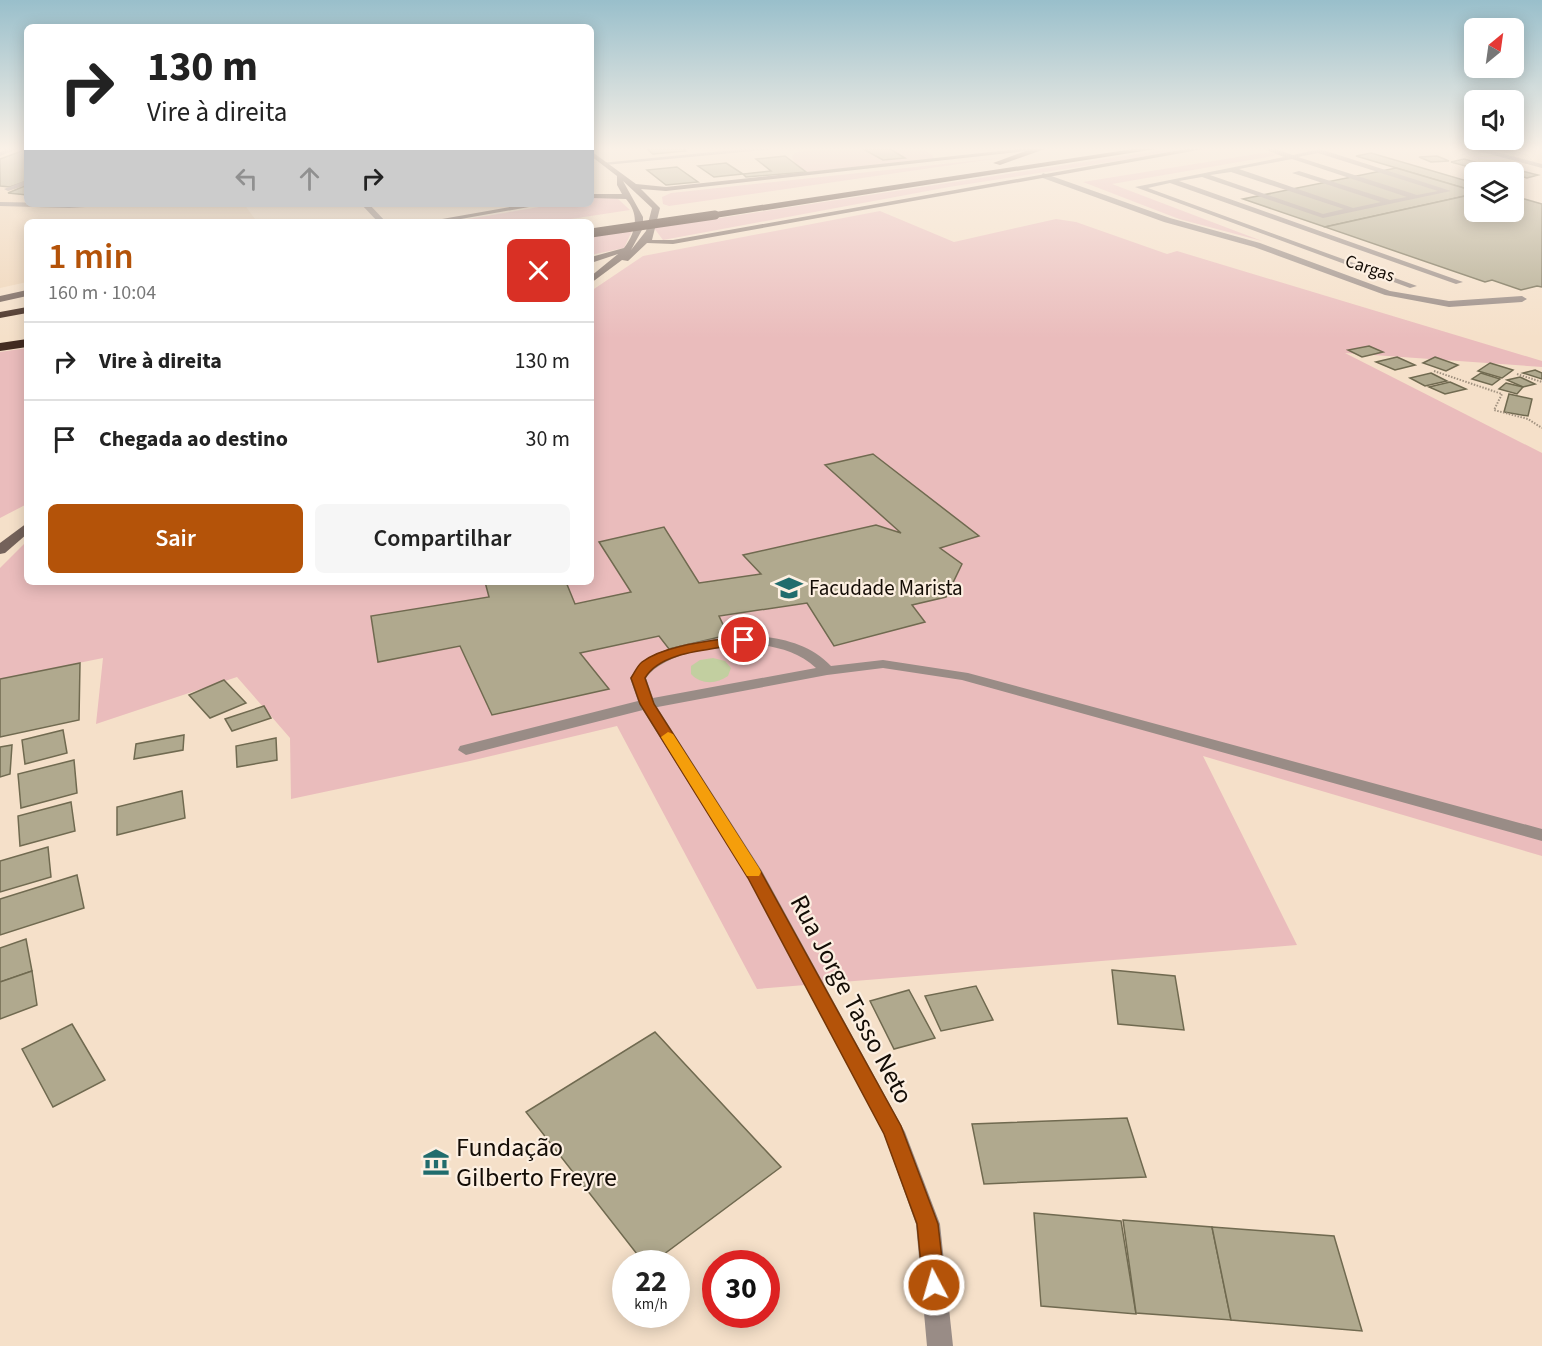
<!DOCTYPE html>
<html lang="pt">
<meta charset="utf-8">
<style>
:root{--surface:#fff;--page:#f6f6f6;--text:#222;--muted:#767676;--line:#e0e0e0;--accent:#b45309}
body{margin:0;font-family:"Source Sans 3",sans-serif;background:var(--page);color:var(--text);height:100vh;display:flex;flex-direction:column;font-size:22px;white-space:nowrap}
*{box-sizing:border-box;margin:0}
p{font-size:20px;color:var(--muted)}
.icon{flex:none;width:33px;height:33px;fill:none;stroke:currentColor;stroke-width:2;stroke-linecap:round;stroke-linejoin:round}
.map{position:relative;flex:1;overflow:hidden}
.drawer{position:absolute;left:24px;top:219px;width:570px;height:366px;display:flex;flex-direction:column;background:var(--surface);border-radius:9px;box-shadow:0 3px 15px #0003}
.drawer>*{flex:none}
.hud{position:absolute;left:24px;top:24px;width:570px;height:183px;border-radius:9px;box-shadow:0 3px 15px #0003;background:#fff;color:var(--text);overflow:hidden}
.needle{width:39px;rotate:29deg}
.tools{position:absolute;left:1464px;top:18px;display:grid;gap:12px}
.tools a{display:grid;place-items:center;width:60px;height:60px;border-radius:9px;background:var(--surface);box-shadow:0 3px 15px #0003;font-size:30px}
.speed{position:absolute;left:612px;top:1250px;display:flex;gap:12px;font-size:30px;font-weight:700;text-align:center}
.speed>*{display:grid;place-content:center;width:78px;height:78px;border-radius:50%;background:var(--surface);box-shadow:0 3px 15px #0003;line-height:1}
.speed small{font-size:15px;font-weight:400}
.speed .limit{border:9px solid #d22;background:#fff;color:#111}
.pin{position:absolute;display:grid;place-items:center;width:51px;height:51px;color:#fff;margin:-26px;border:3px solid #fff;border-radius:50%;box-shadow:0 2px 6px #0007}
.me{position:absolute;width:66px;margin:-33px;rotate:354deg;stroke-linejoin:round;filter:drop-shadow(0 0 4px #0008)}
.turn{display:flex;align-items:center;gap:21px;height:126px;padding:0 24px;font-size:27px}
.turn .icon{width:78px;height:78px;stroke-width:2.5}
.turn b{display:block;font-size:42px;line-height:51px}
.lanes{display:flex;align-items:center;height:57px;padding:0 24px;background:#0003;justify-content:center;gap:30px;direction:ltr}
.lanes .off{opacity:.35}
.round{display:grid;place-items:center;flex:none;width:63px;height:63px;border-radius:9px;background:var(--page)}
.overview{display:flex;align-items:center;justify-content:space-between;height:102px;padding:0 24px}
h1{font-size:36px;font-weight:600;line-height:45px;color:var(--accent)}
.cta{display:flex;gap:12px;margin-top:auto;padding:12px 24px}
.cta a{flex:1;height:69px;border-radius:9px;background:var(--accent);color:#fff;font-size:24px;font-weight:600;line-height:69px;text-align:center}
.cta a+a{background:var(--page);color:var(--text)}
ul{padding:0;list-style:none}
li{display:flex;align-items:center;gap:18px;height:78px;padding:0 24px;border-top:2px solid var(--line)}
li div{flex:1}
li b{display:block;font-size:22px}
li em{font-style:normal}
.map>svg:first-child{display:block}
.built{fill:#efd5b8}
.green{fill:#eabcbc}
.water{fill:#c2cfa0}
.building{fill:#b0a98e;stroke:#706a50;stroke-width:1.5}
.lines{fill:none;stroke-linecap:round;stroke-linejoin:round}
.path{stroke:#a19280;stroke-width:2;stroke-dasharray:1.5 1.5;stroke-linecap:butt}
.lane{fill:#998c86;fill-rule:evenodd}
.street{fill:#998c86;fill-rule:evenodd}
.secondary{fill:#74625a;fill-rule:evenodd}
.highway{fill:#432c22;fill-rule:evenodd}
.highway-bridge{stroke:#432c22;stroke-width:9}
.route{fill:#b45309;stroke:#753606;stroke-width:1.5}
.slow{fill:#f59e0b}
.labels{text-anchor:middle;stroke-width:4.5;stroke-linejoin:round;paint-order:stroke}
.far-street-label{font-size:18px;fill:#130c05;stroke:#fcefe1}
.poi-label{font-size:21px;fill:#130c05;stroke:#fcefe1;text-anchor:start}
.near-street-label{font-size:26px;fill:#130c05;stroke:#fcefe1}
.near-poi-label{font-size:26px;fill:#130c05;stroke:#fcefe1;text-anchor:start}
</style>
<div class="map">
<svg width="1542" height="1346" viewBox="0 0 1542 1346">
<rect width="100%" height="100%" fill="#f5e0c9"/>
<!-- built -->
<g class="built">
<path d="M0,149H27V204H244L257,222H27V282L0,288Z"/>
<path d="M1480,149H1542V164L1536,162Z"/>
</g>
<!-- green -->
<g class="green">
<path d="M824,149H924L936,159L806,172L795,163L792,157L796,152Z"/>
<path d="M1170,149H1194L949,187L663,240L654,228Z"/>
<path d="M1269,152L1279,155L1112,184L1262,241L1179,219L1083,182Z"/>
<path d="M1000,158L669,206L663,204L662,197L671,193Z"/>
<path d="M591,198H617L630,210L551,222H450L557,204H591Z"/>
<path d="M880,211L954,242L1056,219L1076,222L1167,254L1177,251L1542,361V367L1345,353L1542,453V856L1203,756L1297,945L757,989L617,726L470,761L291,799L290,738L237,677L96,724L103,658L0,679V568L27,541V582H591V291L643,256Z"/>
<path d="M632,231L624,248L591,255V237Z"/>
<path d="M27,348V504L0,518V352Z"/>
</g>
<!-- water -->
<path class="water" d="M713,658L725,661L731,668L728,676C717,684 701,685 691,674V666L700,660Z"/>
<!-- building -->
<g class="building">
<path d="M27,149V181L10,187L0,186V159Z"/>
<path d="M647,149H684L686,151L653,154Z"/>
<path d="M863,149H890L905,158L883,160Z"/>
<path d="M1371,153L1474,183V191L1356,156Z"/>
<path d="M785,156L806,172L746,177L743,174L771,171L756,159Z"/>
<path d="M1437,156L1449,161L1431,162L1419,157Z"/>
<path d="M1464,159L1485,165L1473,168L1451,162Z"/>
<path d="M726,163L743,174L714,177L698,166Z"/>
<path d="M677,167L698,182L666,185L647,170Z"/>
<path d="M1396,168L1474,191V194L1325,227L1243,199Z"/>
<path d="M1518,170L1538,175L1527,178L1507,172Z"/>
<path d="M27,185V195L8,193Z"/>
<path d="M1474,194V212H1514V196L1542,204V287L1537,286L1521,290L1492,280L1485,282L1325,227Z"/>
<path d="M1369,346L1383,352L1362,357L1348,350Z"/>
<path d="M1397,357L1415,365L1395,370L1376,362Z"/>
<path d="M1435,357L1458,365L1446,371L1423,363Z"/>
<path d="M1490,363L1513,370L1502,378L1478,371Z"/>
<path d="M1535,370L1542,373V379L1523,373Z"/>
<path d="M1431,373L1447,381L1425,386L1410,378Z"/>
<path d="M1481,373L1500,379L1492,385L1472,379Z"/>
<path d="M1520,377L1535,384L1523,387L1507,380Z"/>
<path d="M1450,382L1466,389L1445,394L1429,387Z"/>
<path d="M1506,383L1523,387L1517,394L1499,389Z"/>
<path d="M1509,394L1532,399L1528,416L1504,412Z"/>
<path d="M873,454L979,536L940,548L962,564L946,597L912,605L925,622L834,646L807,603L719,616L728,635L669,649L659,636L580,653L609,689L492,715L460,646L378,662L371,616L489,597L485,582H566L575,604L631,592L599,542L664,527L699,583L761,574L743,555L876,525L901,533L825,465Z"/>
<path d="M80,663L79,720L0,737V679Z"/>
<path d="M224,680L246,703L210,718L189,695Z"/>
<path d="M264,706L271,718L232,731L225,719Z"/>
<path d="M63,730L67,753L25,764L22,740Z"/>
<path d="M184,735L183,750L134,759L136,744Z"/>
<path d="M276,738L277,760L237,767L236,746Z"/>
<path d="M12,745L10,774L0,777V747Z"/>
<path d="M74,760L77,793L21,808L18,774Z"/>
<path d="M182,791L185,818L117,835V807Z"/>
<path d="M71,802L75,831L20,846L18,816Z"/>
<path d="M48,847L51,877L0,892V861Z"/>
<path d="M77,875L84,908L0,935V899Z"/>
<path d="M26,939L32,971L0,982V948Z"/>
<path d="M1112,970L1175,976L1184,1030L1118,1024Z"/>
<path d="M32,971L37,1005L0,1019V982Z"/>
<path d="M976,986L993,1020L941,1031L925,996Z"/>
<path d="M909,990L935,1038L894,1049L870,1001Z"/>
<path d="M72,1024L105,1080L53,1107L22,1049Z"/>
<path d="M655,1032L781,1167L652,1263H644L526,1112Z"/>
<path d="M1127,1118L1146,1177L984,1184L972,1124Z"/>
<path d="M1034,1213L1121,1221L1136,1314L1041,1306Z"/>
<path d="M1123,1220L1212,1227L1231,1320L1136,1313Z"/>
<path d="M1212,1227L1334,1236L1362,1331L1231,1320Z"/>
</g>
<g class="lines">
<!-- path -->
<g class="path">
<path d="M1434,371L1502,394L1494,410L1528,419L1542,428"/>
<path d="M1517,374L1542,382"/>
</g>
<!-- lane -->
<g class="lane">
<path d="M6,149H17L0,156V152Z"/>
<path d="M1264,149H1275L1293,155L1320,149L1451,191L1323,218L1202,177L1179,181L1463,282L1456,284L1170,183L1148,188L1417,286L1410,288L1135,187L1284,157ZM1318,153L1438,191L1417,195L1298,157ZM1292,159L1407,197L1390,200L1299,171L1292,173L1381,202L1353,208L1239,169ZM1231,172L1344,209L1323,214L1210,175Z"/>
<path d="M1043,173L1170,218L1260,243L1390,291L1449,301L1522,296L1527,299L1522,302L1449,307L1385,295L1254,247L1164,222L1040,177Z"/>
<path d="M27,180V185L8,191L4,189Z"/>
<path d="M0,202L106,204L102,206L69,208L0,206Z"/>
<path d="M755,636C783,638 811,645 831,666L883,660L968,673L1542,829V841L962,680L883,668L827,675L647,709L466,755L458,750L460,746L638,701L630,678C635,671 639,665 646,660C668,643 727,636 755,636ZM755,644C778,647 799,652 816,668L653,698L646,678C664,652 724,644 755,644Z"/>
</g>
<!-- street -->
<g class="street">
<path d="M743,149H776L605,165L601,163Z"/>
<path d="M1471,149H1484L1542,164V168Z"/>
<path d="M361,204H369L386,222H378Z"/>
<path d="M647,699L655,704L762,871L905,1132L940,1224L953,1346H927L916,1224L884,1134L748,878L639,704Z"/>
</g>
<!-- secondary -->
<g class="secondary">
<path d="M1018,149H1044L666,191L641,189L660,208L652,240H673L1186,149H1204L673,244L647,243L628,261L622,260L591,283V276L618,254L591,263V257L624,248C636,232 640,215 626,199L591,198V194H622L617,185V176L591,156V151L636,184L666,187ZM623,181L652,208L646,231L631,250L643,228V217Z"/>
<path d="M527,204H546L444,222H425Z"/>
<path d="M27,290V296L0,302V296Z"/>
<path d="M27,523V534L5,553L0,554V543Z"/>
</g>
<!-- highway -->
<g class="highway">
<path d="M1031,149H1045L1000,165L993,163Z"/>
<path d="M1133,149H1156L715,218L710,215L715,212Z"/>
<path d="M27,307V313L0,318V312Z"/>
<path d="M27,339V347L0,351V343Z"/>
</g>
<!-- highway-bridge -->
<path class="highway-bridge" d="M591,233L715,215"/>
</g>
<!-- sky -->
<linearGradient id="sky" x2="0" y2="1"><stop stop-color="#99bfcb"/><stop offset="0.44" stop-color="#faf1e7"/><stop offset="1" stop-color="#faf1e7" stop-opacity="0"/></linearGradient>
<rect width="1542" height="338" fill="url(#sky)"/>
<!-- route -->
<path class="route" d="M744,636L748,637L750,640L748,643C718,650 662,649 645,678L654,704L761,872L901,1126L938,1224L945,1285L942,1292L934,1296L926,1292L923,1285L917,1224L884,1134L748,878L640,704L631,678C635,672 637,666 642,662C666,644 714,641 744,636Z"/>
<!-- slow -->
<path class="slow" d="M668,732L673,734L759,868L761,872L759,876H747L661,737Z"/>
<!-- icons -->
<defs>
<symbol id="university-bare" viewBox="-9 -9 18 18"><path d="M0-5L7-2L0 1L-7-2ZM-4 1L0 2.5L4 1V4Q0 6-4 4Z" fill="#206c6d" stroke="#fcefe1" stroke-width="2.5" paint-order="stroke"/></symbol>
<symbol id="museum-bare" viewBox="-9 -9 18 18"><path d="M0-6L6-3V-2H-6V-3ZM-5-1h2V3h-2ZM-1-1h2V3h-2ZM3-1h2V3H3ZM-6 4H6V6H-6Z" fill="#206c6d" stroke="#fcefe1" stroke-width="2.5" paint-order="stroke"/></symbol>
</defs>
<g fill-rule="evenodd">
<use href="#university-bare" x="770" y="569" width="38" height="38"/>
<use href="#museum-bare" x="417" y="1143" width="38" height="38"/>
</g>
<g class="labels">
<!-- far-street labels -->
<g class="far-street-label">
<text transform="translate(1370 268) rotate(19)" y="6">Cargas</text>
</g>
<!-- poi labels -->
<g class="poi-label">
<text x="809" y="595">Facudade Marista</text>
</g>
<!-- near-street labels -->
<g class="near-street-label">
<text transform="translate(852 999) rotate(62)" y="9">Rua Jorge Tasso Neto</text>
</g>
<!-- near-poi labels -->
<g class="near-poi-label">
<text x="456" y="1156">Fundação<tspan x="456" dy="30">Gilberto Freyre</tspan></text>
</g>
</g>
</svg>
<div class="tools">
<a><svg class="needle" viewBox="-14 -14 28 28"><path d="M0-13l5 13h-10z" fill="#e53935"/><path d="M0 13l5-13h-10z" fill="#767676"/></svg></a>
<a><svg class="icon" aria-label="sound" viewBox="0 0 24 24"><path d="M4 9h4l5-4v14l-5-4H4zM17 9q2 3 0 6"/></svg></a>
<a><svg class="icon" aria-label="layers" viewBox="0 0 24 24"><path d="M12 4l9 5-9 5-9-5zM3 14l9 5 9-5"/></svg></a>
</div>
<div class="speed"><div>22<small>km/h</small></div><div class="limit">30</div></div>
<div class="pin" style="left:744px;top:640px;background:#d93025"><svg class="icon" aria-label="arrive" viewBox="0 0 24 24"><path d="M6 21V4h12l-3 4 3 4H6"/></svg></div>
<svg class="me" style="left:934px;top:1285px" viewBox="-20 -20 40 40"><circle r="17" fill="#b45309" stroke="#fff" stroke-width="3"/><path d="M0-11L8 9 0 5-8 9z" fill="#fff"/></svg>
<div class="hud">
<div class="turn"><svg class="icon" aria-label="right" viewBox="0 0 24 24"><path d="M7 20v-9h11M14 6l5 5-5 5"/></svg><div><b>130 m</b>Vire à direita</div></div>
<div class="lanes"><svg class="icon off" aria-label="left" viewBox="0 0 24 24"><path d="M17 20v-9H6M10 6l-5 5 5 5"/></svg><svg class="icon off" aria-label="ahead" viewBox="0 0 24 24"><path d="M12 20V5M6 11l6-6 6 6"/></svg><svg class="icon" aria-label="right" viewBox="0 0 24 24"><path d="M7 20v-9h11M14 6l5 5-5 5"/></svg></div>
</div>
<section class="drawer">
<div class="overview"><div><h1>1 min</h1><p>160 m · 10:04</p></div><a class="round" style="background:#d93025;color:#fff"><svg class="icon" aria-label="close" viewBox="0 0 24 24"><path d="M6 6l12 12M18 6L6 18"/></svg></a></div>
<ul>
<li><svg class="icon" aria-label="right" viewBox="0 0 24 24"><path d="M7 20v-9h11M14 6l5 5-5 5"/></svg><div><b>Vire à direita</b></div><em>130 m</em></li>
<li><svg class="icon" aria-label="arrive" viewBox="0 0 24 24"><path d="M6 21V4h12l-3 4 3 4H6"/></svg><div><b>Chegada ao destino</b></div><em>30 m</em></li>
</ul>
<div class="cta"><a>Sair</a><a>Compartilhar</a></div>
</section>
</div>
